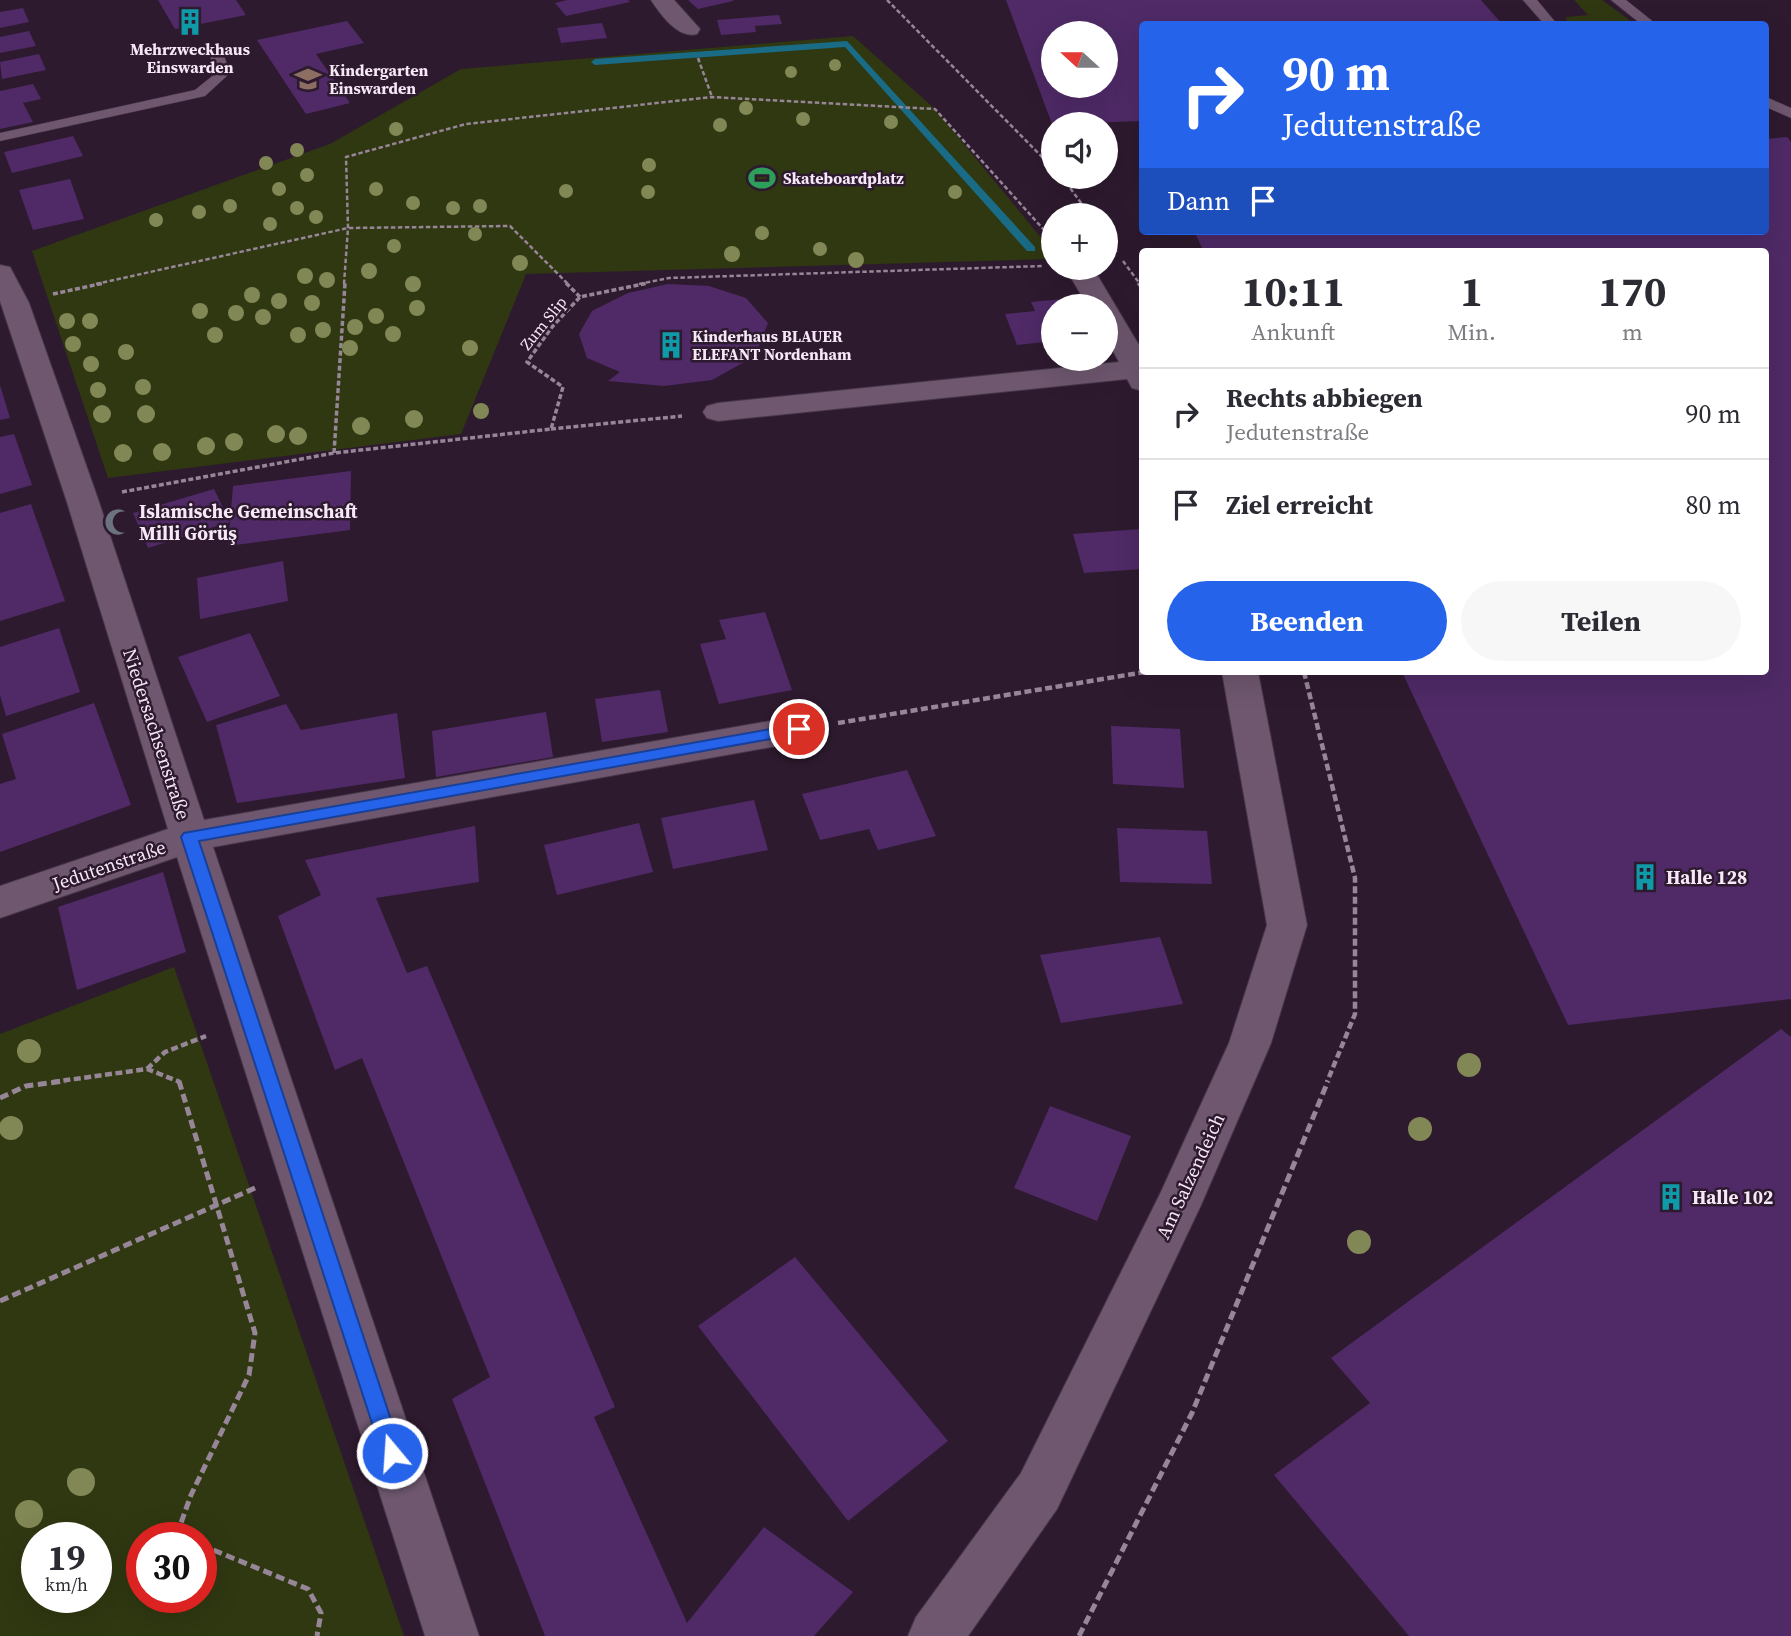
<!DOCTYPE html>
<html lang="de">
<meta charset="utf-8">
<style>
:root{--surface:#fff;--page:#f7f7f7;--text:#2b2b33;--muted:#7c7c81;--line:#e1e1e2;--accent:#2563eb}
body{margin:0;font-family:"Source Serif 4",serif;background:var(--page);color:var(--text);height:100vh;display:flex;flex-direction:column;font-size:26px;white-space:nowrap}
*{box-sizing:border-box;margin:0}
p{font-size:23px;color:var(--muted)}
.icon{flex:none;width:38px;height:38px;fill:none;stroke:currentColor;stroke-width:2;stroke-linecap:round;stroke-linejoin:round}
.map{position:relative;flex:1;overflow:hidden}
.details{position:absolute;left:1139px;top:248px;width:630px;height:427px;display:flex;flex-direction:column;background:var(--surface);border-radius:7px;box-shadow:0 7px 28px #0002}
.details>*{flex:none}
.guide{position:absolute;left:1139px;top:21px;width:630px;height:214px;border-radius:7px;box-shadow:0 7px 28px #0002;background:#2563eb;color:#fff;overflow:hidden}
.needle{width:46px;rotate:291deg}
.tools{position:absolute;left:1041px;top:21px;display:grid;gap:14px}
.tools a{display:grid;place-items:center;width:77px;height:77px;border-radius:50%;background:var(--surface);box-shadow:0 7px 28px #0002;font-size:35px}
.speed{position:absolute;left:21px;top:1522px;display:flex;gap:14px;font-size:35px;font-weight:700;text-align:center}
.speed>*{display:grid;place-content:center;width:91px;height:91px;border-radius:50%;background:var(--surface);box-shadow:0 7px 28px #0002;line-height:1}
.speed small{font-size:18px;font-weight:400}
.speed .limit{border:10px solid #d22;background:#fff;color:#111}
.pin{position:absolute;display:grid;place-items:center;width:60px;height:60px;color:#fff;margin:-30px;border:4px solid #fff;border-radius:50%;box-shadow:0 2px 7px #0007}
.me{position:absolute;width:77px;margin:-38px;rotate:342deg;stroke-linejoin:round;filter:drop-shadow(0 0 5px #0008)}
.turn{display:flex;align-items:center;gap:24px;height:147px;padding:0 28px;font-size:32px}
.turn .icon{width:91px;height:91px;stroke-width:2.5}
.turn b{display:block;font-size:49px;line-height:60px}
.then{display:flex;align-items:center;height:66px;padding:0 28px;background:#0003;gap:14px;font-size:26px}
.eta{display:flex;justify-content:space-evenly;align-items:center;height:119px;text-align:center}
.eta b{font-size:42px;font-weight:700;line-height:49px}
.cta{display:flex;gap:14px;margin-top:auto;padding:14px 28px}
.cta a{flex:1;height:80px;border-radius:42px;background:var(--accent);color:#fff;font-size:28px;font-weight:700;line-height:80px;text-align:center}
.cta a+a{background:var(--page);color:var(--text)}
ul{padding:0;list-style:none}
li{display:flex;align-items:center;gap:21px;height:91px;padding:0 28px;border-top:2px solid var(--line)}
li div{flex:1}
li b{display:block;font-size:26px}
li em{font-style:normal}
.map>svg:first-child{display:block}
.green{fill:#2f3811;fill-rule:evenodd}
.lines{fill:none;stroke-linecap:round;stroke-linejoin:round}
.stream{fill:#1a6b86;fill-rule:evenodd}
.building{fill:#4f2a67;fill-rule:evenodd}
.lane-casing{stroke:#463648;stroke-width:1}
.street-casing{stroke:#463648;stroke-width:2}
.path-far3{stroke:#978697;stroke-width:2.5;stroke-dasharray:4.5 2.5;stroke-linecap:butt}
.path-far2{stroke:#978697;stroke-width:3.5;stroke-dasharray:5 2.5;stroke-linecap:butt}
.path-far1{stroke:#978697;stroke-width:4.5;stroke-dasharray:7 3.5;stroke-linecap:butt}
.path{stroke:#978697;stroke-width:5;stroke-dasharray:9 4.5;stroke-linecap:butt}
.lane{fill:#6e576f;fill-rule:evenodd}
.street{fill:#6e576f;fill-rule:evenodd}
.tree{fill:#828756}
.route{fill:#2563eb;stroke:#184099;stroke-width:2}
.labels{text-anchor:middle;stroke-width:5;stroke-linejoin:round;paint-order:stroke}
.far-poi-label{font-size:16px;font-weight:bold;fill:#f6e8f6;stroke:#2e1a2f;text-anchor:start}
.far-street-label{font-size:16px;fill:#f6e8f6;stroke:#2e1a2f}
.poi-label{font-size:19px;font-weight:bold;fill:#f6e8f6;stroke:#2e1a2f;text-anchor:start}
.street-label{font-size:19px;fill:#f6e8f6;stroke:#2e1a2f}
</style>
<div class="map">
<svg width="1791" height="1636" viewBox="0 0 1791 1636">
<rect width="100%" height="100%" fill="#2e1a2f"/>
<!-- green -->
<g class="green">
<path d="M1574,0H1602L1635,24H1575L1567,21L1566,17L1588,15Z"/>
<path d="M853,36L935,109L1053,252V259L526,274L461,434L108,478L32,251L330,144L461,69Z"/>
<path d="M174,967L404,1636H0V1034ZM37,1538H96V1598H37ZM142,1538H201V1598H142Z"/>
</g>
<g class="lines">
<!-- stream -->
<path class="stream" d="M847,41L1035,247V251H1027L845,47L595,65L591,62L595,59Z"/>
</g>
<!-- building -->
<g class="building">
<path d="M158,0H236L246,15L175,29Z"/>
<path d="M567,0H628L630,2L566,16L555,3Z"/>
<path d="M688,0H733V1L698,9Z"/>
<path d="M1006,0H1481L1502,24H1143V121L1052,124ZM1054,33H1106V86H1054Z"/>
<path d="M23,8L29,22L0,28V12Z"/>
<path d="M779,15L782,24L755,26L756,32L721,35L717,20Z"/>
<path d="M347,21L364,43L316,54L350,103L306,114L257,40Z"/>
<path d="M602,23L607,38L561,43L557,28Z"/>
<path d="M29,31L36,46L0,53V37Z"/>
<path d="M39,54L46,70L2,79L0,62Z"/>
<path d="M33,84L41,99L23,103L33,122L0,129V91Z"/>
<path d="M73,136L83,156L12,173L4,152Z"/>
<path d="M1787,137L1791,142V999L1568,1025L1402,672H1766V252H1204L1194,231H1766V139Z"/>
<path d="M70,179L84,219L33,230L19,190Z"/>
<path d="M668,284L709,286L746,298L768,323L755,356L712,380L664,386L608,381L620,372L587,358L579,334L592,311L628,293Z"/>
<path d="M1074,298L1078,306H1054V341L1017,345L1005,314L1035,311L1031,302Z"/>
<path d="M0,385L10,418L0,420Z"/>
<path d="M14,434L32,485L0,494V437Z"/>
<path d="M351,471L350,530L228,546L230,522L148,548L133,513L214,489L230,522L233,486Z"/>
<path d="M31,504L65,601L0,621V513Z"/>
<path d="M1141,529L1143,569L1084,573L1073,534Z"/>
<path d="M283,561L288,601L200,619L197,578Z"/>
<path d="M765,612L792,690L719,704L700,644L726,639L719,620Z"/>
<path d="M59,628L80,692L6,716L0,695V647Z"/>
<path d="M250,633L280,696L207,722L178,657Z"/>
<path d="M660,690L668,732L602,742L595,699Z"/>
<path d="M94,703L131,805L0,852V784L16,779L2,734Z"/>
<path d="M286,704L301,730L397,713L405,778L237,803L216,725Z"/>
<path d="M546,712L553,757L436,777L432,731Z"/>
<path d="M1111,726L1180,729L1184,788L1113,784Z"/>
<path d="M907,770L936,836L878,850L869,829L820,840L802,794Z"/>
<path d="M754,800L768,850L673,869L661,818Z"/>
<path d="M639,823L653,872L557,895L544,845Z"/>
<path d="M475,826L479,882L376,898L407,973L427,966L615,1407L594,1417L687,1623L764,1527L853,1592L814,1636H545L452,1399L490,1377L362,1058L335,1070L278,916L321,895L305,860Z"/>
<path d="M1117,828L1207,831L1212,884L1120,882Z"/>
<path d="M163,872L186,952L77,990L58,907Z"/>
<path d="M1160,937L1183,1004L1061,1023L1040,955Z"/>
<path d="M1781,1029L1791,1037V1636H1409L1274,1475L1370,1403L1331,1358Z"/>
<path d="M1050,1106L1131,1136L1097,1221L1014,1188Z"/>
<path d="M795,1257L948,1441L848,1521L698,1326Z"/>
</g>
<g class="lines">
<defs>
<g id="lane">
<path d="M1523,0H1537L1557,24H1544Z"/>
<path d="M1611,0H1626L1656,24H1641Z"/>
<path d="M216,49L223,53L230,73L205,96L0,141V133L195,90L216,73L209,53Z"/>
<path d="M1766,97L1791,108V118L1766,107Z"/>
</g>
<g id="street">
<path d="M651,0H674L700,29L697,34C678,39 661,15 651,0Z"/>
<path d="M0,265L10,267L29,303L98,499L204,820L799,716L812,720L817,729L812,738L799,742L213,847L479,1636H425L177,857L0,918V886L168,829L66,499L0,301Z"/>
<path d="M1065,268H1093L1143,352V391L1132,388L1127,379L718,421L707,418L703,412L707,406L718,403L1119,362L1106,338V306H1088Z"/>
<path d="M1222,672H1258L1307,925L1271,1043L1201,1205L1057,1509L968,1636H908L916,1617L1021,1473L1160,1194L1229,1043L1267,925Z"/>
</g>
</defs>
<!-- lane casing -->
<use href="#lane" class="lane-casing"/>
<!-- street casing -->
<use href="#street" class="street-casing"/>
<!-- path-far3 -->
<g class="path-far3">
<path d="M887,0L1054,169"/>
<path d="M698,58L712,97"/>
<path d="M1062,177L1090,215"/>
<path d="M1106,237L1118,254"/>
<path d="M1123,261L1140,284"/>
<path d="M96,284L348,228L510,226L568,284"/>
<path d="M344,284L348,228L346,157L466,124L712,97L935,109L1054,241"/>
<path d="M639,284L669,278L1042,266"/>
</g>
<!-- path-far2 -->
<g class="path-far2">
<path d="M566,283L580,297"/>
<path d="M1138,283L1143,289"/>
<path d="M53,294L104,283"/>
<path d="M551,429L682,416"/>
<path d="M334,453L345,283"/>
<path d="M122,492L334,453L551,429L563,387L527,362L552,327L580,297L648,283"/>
</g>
<!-- path-far1 -->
<g class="path-far1">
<path d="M1304,672L1355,878V1014L1327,1082"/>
<path d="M838,723L1145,672"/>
<path d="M147,1069L165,1052L206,1036"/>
<path d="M53,1082L147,1069L180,1082"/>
</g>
<!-- path -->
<g class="path">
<path d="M179,1081L255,1333L249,1375L191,1495L181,1523L191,1538"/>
<path d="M0,1098L26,1086L65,1081"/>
<path d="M0,1301L255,1188"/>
<path d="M201,1545L308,1589L321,1613L317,1636"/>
<path d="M1079,1636L1192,1413L1328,1081"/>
</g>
<!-- lane -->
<use href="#lane" class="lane"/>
<!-- street -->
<use href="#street" class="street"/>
</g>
<!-- trees -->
<g class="tree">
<circle cx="835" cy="65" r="6"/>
<circle cx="791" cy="72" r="6"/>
<circle cx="746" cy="108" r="7"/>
<circle cx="803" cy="119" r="7"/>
<circle cx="891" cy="122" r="7"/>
<circle cx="720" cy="125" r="7"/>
<circle cx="396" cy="129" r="7"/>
<circle cx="297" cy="150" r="7"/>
<circle cx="266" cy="163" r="7"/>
<circle cx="649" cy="165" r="7"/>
<circle cx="307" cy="175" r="7"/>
<circle cx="279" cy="189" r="7"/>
<circle cx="376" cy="189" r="7"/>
<circle cx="566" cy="191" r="7"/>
<circle cx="648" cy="192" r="7"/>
<circle cx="955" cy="192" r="7"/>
<circle cx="413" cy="203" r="7"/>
<circle cx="230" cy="206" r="7"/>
<circle cx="480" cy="206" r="7"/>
<circle cx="297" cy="208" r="7"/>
<circle cx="453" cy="208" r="7"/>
<circle cx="199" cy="212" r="7"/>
<circle cx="316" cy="217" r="7"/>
<circle cx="156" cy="220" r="7"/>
<circle cx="270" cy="224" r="7"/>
<circle cx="762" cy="233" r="7"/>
<circle cx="475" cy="234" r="7"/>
<circle cx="394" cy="246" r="7"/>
<circle cx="820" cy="249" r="7"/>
<circle cx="732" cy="254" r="8"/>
<circle cx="856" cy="260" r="8"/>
<circle cx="520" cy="263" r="8"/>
<circle cx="369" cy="271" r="8"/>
<circle cx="305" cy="276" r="8"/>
<circle cx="327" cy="280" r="8"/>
<circle cx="413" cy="284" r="8"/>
<circle cx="252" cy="295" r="8"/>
<circle cx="279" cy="301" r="8"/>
<circle cx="312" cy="303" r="8"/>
<circle cx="417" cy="308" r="8"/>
<circle cx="200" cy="311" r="8"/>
<circle cx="236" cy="313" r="8"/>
<circle cx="376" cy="316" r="8"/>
<circle cx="263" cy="317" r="8"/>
<circle cx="67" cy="321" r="8"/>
<circle cx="90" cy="321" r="8"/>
<circle cx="355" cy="327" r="8"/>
<circle cx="323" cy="330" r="8"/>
<circle cx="393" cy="334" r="8"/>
<circle cx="215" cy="335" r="8"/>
<circle cx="298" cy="335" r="8"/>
<circle cx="73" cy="344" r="8"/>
<circle cx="350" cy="348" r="8"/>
<circle cx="470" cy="348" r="8"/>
<circle cx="126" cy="352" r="8"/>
<circle cx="91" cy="364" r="8"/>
<circle cx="143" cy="387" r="8"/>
<circle cx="98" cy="390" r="8"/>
<circle cx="481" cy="411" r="8"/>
<circle cx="102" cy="414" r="9"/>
<circle cx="146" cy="414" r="9"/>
<circle cx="414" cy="419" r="9"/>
<circle cx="361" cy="426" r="9"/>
<circle cx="276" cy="434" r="9"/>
<circle cx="298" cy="436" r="9"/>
<circle cx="234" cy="442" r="9"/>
<circle cx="206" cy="446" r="9"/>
<circle cx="162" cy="452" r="9"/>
<circle cx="123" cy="453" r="9"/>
<circle cx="29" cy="1051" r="12"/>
<circle cx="1469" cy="1065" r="12"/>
<circle cx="11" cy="1128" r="12"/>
<circle cx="1420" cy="1129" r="12"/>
<circle cx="1359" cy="1242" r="12"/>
<circle cx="81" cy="1482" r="14"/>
<circle cx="29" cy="1514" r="14"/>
</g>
<!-- route -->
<path class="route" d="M799,724L807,729L804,733L199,841L402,1453L399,1460L392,1463L384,1460L181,837L184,833Z"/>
<!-- icons -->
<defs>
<symbol id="building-bare" viewBox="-9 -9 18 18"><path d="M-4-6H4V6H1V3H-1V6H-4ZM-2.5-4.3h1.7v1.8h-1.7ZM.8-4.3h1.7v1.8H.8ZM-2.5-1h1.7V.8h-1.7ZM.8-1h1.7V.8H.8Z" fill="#0f9aa8" stroke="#2e1a2f" stroke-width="2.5" paint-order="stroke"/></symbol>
<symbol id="school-bare" viewBox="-9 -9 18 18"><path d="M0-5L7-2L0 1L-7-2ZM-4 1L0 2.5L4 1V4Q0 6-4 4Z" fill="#8d6e63" stroke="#2e1a2f" stroke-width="2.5" paint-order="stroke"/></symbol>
<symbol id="stadium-bare" viewBox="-9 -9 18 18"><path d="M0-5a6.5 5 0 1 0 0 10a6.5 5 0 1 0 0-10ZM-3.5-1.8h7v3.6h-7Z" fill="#2e9e5b" stroke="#2e1a2f" stroke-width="2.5" paint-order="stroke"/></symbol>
<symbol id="mosque-bare" viewBox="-9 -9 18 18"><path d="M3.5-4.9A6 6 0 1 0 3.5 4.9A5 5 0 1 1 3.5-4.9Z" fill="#6b7280" stroke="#2e1a2f" stroke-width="2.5" paint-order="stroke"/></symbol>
</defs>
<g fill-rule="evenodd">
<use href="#building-bare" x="171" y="3" width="38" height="38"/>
<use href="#school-bare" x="289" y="60" width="38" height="38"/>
<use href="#stadium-bare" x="743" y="159" width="38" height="38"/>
<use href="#building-bare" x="652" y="326" width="38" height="38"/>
<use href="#mosque-bare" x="99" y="503" width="38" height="38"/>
<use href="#building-bare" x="1626" y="858" width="38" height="38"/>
<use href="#building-bare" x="1652" y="1178" width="38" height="38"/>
</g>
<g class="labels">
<!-- far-poi labels -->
<g class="far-poi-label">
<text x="190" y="55" text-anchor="middle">Mehrzweckhaus<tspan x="190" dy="18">Einswarden</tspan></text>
<text x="329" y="76">Kindergarten<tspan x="329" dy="18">Einswarden</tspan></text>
<text x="783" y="184">Skateboardplatz</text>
<text x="692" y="342">Kinderhaus BLAUER<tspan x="692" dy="18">ELEFANT Nordenham</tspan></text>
</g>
<!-- far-street labels -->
<g class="far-street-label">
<text transform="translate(543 323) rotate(-51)" y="6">Zum Slip</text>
</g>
<!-- poi labels -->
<g class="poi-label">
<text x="139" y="518">Islamische Gemeinschaft<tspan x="139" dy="22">Milli Görüş</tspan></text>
<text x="1666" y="884">Halle 128</text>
<text x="1692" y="1204">Halle 102</text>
</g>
<!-- street labels -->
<g class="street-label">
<text transform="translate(157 734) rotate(72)" y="7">Niedersachsenstraße</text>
<text transform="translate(109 865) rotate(-19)" y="7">Jedutenstraße</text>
<text transform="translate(1190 1176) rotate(-65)" y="7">Am Salzendeich</text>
</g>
</g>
</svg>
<div class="tools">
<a><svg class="needle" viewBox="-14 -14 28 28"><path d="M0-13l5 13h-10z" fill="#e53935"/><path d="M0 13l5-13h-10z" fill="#7c7c81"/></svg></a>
<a><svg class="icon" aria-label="sound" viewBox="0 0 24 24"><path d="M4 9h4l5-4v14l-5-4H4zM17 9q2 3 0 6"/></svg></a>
<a>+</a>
<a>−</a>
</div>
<div class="speed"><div>19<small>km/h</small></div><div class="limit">30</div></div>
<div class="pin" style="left:799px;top:729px;background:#d93025"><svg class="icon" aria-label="arrive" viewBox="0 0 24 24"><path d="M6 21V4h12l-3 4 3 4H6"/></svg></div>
<svg class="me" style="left:392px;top:1453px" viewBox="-20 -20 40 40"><circle r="17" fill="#2563eb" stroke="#fff" stroke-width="3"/><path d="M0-11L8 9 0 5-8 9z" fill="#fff"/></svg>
<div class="guide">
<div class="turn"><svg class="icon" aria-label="right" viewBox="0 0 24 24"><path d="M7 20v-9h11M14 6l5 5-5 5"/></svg><div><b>90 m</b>Jedutenstraße</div></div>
<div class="then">Dann<svg class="icon" aria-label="arrive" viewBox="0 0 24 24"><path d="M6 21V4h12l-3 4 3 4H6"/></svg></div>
</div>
<section class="details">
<div class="eta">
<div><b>10:11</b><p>Ankunft</p></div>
<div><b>1</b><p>Min.</p></div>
<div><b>170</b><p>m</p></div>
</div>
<ul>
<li><svg class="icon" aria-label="right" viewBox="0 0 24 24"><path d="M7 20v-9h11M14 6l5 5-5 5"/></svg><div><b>Rechts abbiegen</b><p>Jedutenstraße</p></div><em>90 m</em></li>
<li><svg class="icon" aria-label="arrive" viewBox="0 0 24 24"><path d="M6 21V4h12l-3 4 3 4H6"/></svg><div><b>Ziel erreicht</b></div><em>80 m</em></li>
</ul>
<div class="cta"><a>Beenden</a><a>Teilen</a></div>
</section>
</div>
